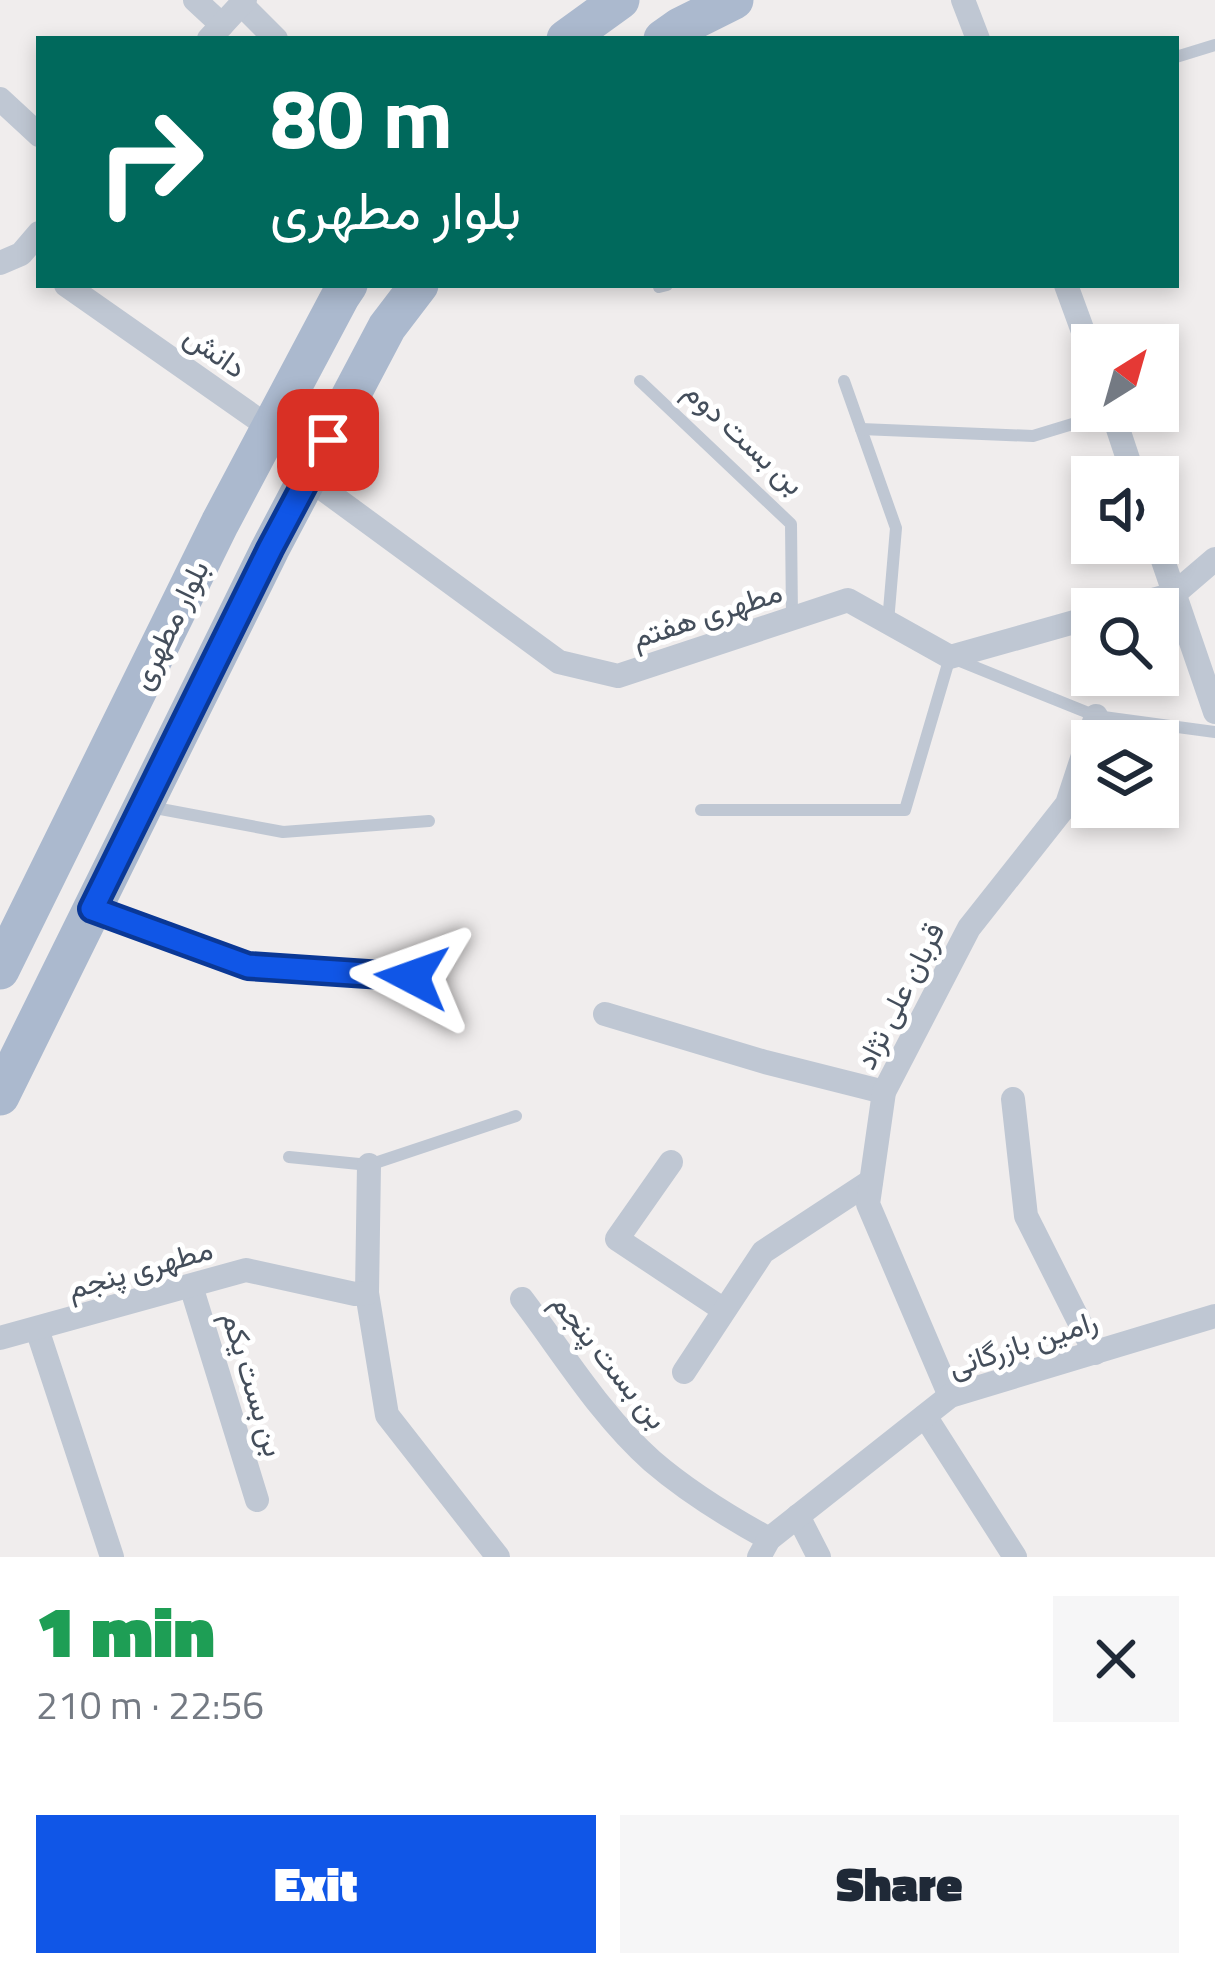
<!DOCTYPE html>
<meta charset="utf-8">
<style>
:root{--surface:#fff;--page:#f6f6f7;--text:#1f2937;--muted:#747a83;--accent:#1056e7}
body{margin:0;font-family:"Titillium Web",Vazirmatn,sans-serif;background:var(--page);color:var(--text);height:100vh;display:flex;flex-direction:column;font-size:45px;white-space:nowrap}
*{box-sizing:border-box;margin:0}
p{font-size:39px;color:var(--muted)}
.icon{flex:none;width:66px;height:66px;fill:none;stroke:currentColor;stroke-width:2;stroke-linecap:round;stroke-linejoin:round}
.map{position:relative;height:1557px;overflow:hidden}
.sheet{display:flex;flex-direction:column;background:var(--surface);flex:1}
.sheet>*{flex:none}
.banner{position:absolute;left:36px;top:36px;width:1143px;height:252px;border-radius:0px;box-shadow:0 6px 18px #0003;background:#00695c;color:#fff;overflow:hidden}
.needle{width:78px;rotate:37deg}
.buttons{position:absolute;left:1071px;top:324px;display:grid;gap:24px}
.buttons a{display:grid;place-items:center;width:108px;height:108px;border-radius:0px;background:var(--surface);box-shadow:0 6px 18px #0003;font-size:60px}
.pin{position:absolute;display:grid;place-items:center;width:102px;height:102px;color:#fff;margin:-51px;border-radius:24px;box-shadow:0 6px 18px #0006}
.me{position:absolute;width:132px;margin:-66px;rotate:274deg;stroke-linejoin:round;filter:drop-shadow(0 0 9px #0008)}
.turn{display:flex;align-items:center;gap:42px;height:252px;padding:0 36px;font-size:54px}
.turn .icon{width:156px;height:156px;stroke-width:2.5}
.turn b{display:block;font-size:84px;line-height:102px}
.round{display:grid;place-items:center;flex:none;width:126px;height:126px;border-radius:0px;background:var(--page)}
.summary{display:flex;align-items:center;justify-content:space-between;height:204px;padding:0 36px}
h1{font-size:72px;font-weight:800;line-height:90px;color:#1e9e55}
.action{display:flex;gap:24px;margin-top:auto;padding:24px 36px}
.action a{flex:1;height:138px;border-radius:0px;background:var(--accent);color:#fff;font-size:48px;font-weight:800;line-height:138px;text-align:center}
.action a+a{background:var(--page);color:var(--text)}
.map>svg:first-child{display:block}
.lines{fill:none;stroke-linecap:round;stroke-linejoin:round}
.lane{stroke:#bfc7d3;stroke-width:12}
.street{stroke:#bfc7d3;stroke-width:24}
.primary{stroke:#abb9ce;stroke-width:39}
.route-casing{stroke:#0a3896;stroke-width:30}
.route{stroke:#1056e7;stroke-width:21}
.labels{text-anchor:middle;stroke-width:10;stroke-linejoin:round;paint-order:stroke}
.street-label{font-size:30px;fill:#444e5b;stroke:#fff}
</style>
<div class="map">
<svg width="1215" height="1557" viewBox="0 0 1215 1557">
<rect width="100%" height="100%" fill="#f0eded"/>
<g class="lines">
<!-- lane -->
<g class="lane">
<path d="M1176,57L1215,45"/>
<path d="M659,287L667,285"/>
<path d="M640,381L791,524L792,617"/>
<path d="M844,381L896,528L888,622"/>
<path d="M861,429L1033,436L1112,412"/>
<path d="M150,807L283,832L429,821"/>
<path d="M701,810H905L950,657L1096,716L1215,732"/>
<path d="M289,1157L369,1165L516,1116"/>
</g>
<!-- street -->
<g class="street">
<path d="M195,0L222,25"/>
<path d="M963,0L978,39"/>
<path d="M241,4L276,39"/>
<path d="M209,39L245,0"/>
<path d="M0,99L39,135"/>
<path d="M0,263L21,254L39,233"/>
<path d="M66,285L270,428"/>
<path d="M1066,285L1092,356"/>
<path d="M1112,411L1134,477"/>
<path d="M308,478L559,662L618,676L848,600L950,657L1092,617"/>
<path d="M1157,543L1215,712"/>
<path d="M1120,609L1174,594L1215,559"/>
<path d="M92,909L248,966L412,977"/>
<path d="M605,1014L765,1062L884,1092"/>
<path d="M1013,1099L1026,1216L1095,1353"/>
<path d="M671,1162L617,1239L724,1310"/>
<path d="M369,1165L367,1293L387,1415L498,1557"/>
<path d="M191,1286L257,1500"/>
<path d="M522,1299C563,1353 601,1416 652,1461C688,1492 727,1516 769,1539"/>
<path d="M37,1329L112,1557"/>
<path d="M0,1338L246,1270L355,1294L367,1293"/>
<path d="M684,1372L763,1252L871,1181"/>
<path d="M950,1396L868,1204L884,1092L969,928L1067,804L1096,716"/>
<path d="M925,1416L1015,1557"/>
<path d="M798,1516L819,1557"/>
<path d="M759,1557L769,1539L950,1396L1215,1316"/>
</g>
<!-- primary -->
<g class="primary">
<path d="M566,39L620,0"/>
<path d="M663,39L680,27L734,0"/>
<path d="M0,970L220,523L340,297L348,285"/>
<path d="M0,1096L270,549L387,327L419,285"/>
</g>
</g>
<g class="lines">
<defs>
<path id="route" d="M328,440L270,549L92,909L248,966L412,977"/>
</defs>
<!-- route casing -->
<use href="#route" class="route-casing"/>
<!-- route -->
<use href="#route" class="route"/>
</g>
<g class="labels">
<!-- street labels -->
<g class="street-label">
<text transform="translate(215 352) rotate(35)" y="10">دانش</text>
<text transform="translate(744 438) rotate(43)" y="10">بن بست دوم</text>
<text transform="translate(707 615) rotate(-18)" y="10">مطهری هفتم</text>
<text transform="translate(170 625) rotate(-64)" y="10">بلوار مطهری</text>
<text transform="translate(900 996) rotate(-63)" y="10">قربان علی نژاد</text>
<text transform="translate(140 1269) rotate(-16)" y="10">مطهری پنجم</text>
<text transform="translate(1023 1344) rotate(-18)" y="10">رامین بازرگانی</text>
<text transform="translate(609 1361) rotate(51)" y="10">بن بست پنجم</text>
<text transform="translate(253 1384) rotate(73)" y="10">بن بست یکم</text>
</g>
</g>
</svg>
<div class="buttons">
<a><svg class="needle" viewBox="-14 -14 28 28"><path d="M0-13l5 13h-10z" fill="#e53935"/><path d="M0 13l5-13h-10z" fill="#747a83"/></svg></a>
<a><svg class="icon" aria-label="sound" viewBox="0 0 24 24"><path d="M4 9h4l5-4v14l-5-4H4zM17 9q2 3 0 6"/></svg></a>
<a><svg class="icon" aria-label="search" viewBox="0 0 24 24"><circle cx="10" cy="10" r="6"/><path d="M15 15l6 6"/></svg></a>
<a><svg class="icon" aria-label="layers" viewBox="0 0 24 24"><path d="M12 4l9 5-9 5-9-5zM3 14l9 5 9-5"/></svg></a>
</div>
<div class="pin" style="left:328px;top:440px;background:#d93025"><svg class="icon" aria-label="arrive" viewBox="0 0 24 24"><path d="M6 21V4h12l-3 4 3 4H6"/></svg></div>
<svg class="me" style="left:412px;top:977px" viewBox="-20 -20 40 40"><path d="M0-17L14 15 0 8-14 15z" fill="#1056e7" stroke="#fff" stroke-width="4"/></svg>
<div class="banner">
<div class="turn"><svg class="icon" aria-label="right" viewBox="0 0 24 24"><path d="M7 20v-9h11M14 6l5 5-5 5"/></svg><div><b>80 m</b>بلوار مطهری</div></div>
</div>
</div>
<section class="sheet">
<div class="summary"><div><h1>1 min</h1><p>210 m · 22:56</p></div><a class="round"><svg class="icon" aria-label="close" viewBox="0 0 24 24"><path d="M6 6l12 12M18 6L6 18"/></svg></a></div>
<div class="action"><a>Exit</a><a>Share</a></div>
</section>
